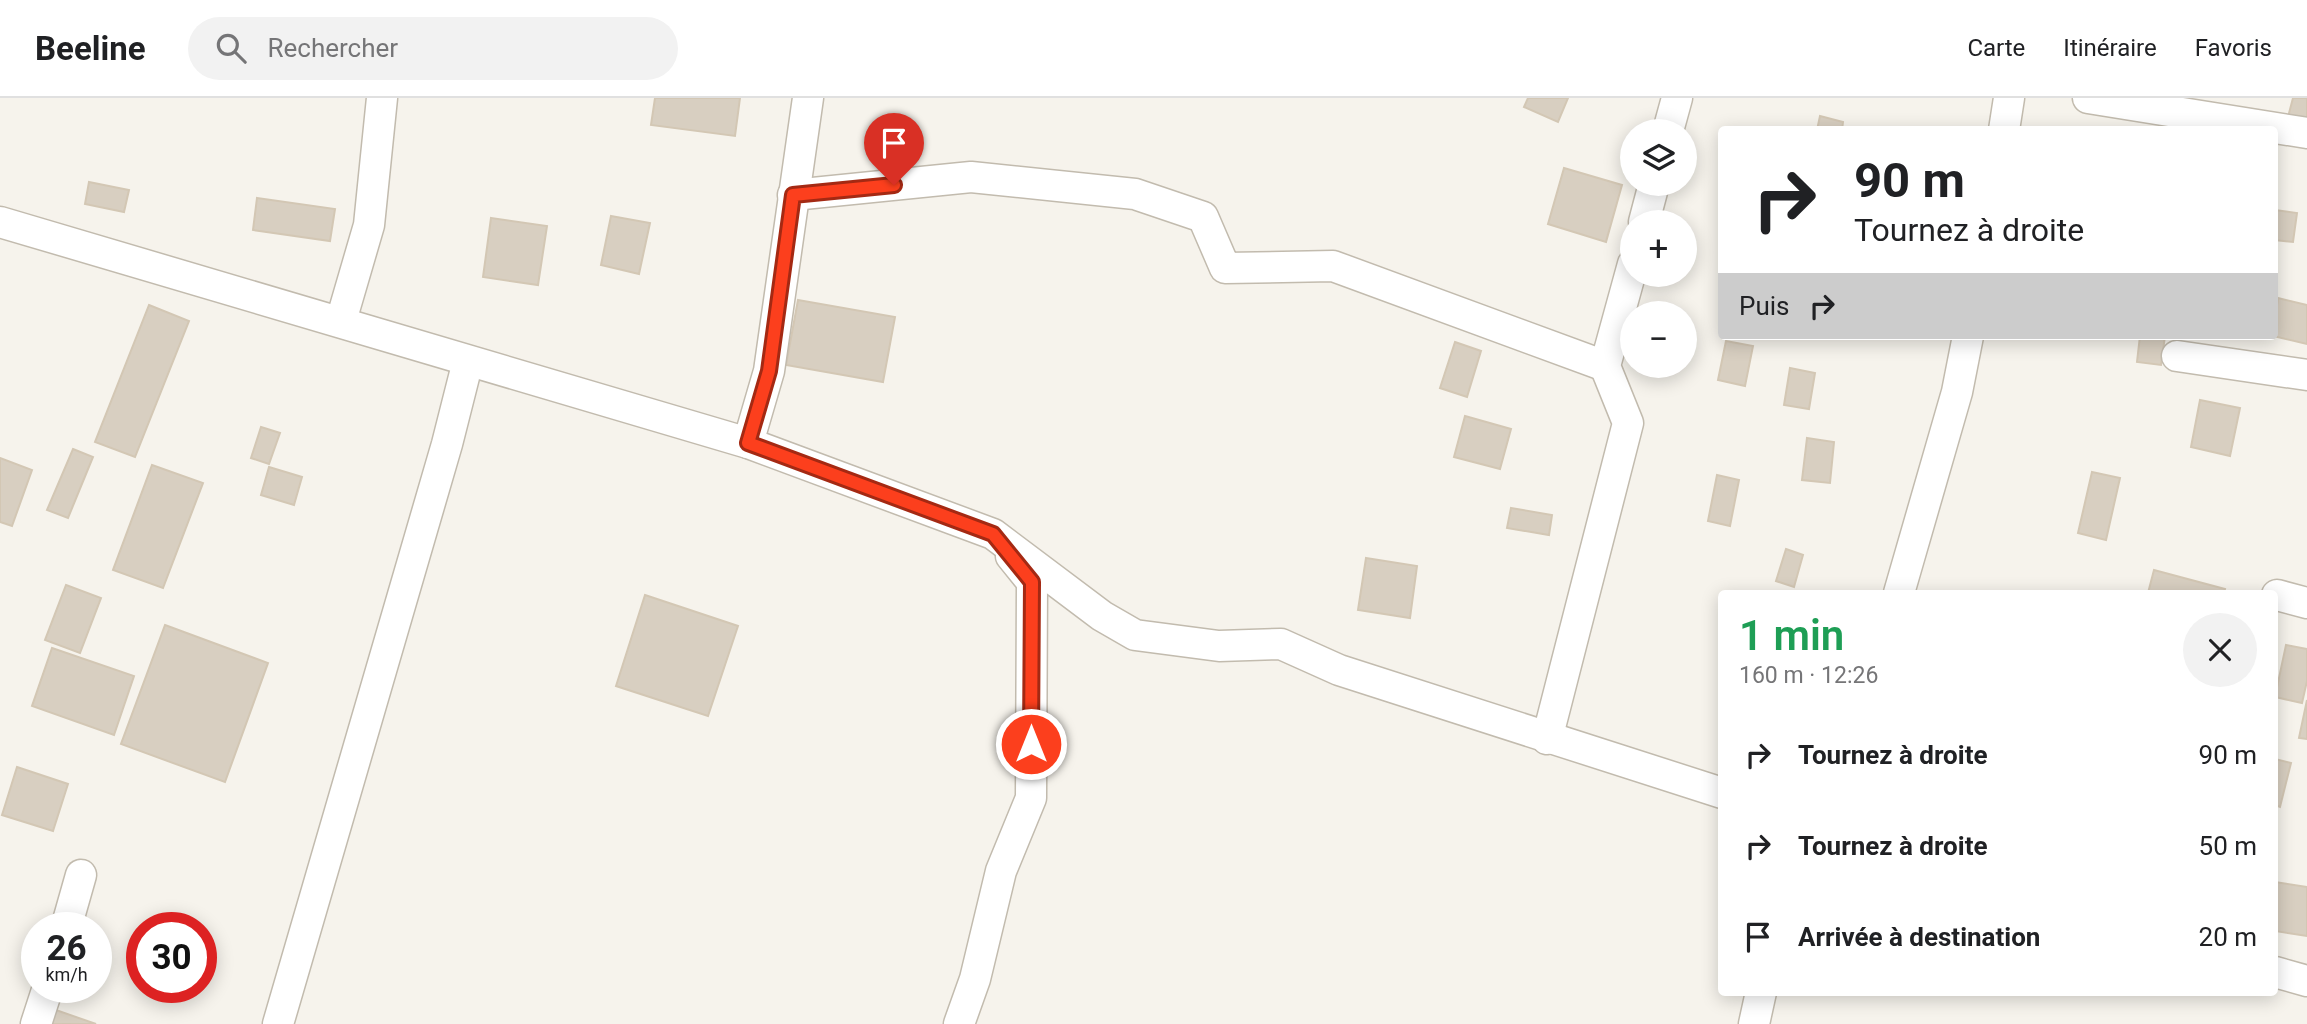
<!DOCTYPE html>
<html lang="fr">
<meta charset="utf-8">
<style>
:root{--surface:#fff;--page:#f2f2f2;--text:#202124;--muted:#757577;--line:#e0e0e0}
body{margin:0;font-family:Roboto,sans-serif;background:var(--page);color:var(--text);height:100vh;display:flex;flex-direction:column;font-size:26px;white-space:nowrap}
*{box-sizing:border-box;margin:0}
p{font-size:23px;color:var(--muted)}
.icon{flex:none;width:38px;height:38px;fill:none;stroke:currentColor;stroke-width:2;stroke-linecap:round;stroke-linejoin:round}
.map{position:relative;flex:1;overflow:hidden}
.drawer{position:absolute;left:1718px;top:492px;width:560px;height:406px;display:flex;flex-direction:column;background:var(--surface);border-radius:7px;box-shadow:0 4px 18px #0003}
.drawer>*{flex:none}
.hud{position:absolute;left:1718px;top:28px;width:560px;height:214px;border-radius:7px;box-shadow:0 4px 18px #0003;background:#fff;color:var(--text);overflow:hidden}
.buttons{position:absolute;left:1620px;top:21px;display:grid;gap:14px}
.buttons a{display:grid;place-items:center;width:77px;height:77px;border-radius:50%;background:var(--surface);box-shadow:0 4px 18px #0003;font-size:35px}
.speed{position:absolute;left:21px;top:814px;display:flex;gap:14px;font-size:35px;font-weight:700;text-align:center}
.speed>*{display:grid;place-content:center;width:91px;height:91px;border-radius:50%;background:var(--surface);box-shadow:0 4px 18px #0003;line-height:1}
.speed small{font-size:18px;font-weight:400}
.speed .limit{border:10px solid #d22;background:#fff;color:#111}
.pin{position:absolute;display:grid;place-items:center;width:60px;height:60px;color:#fff;margin:-72px -30px;border-radius:50% 50% 50% 0;rotate:-45deg;box-shadow:0 0 7px #0007}
.pin .icon{rotate:45deg}
.me{position:absolute;width:77px;margin:-38px;rotate:0deg;stroke-linejoin:round;filter:drop-shadow(0 0 5px #0008)}
.turn{display:flex;align-items:center;gap:24px;height:147px;padding:0 21px;font-size:32px}
.turn .icon{width:91px;height:91px;stroke-width:2.5}
.turn b{display:block;font-size:49px;line-height:60px}
.then{display:flex;align-items:center;height:66px;padding:0 21px;background:#0003;gap:14px;font-size:26px}
.round{display:grid;place-items:center;flex:none;width:74px;height:74px;border-radius:37px;background:var(--page)}
.headline{display:flex;align-items:center;justify-content:space-between;height:119px;padding:0 21px}
h1{font-size:42px;font-weight:600;line-height:52px;color:#1e9e55}
ul{padding:0;list-style:none}
li{display:flex;align-items:center;gap:21px;height:91px;padding:0 21px}
li div{flex:1}
li b{display:block;font-size:26px}
li em{font-style:normal}
header{display:flex;align-items:center;gap:42px;box-sizing:border-box;height:98px;padding:0 35px;background:var(--surface);border-bottom:2px solid var(--line)}
header strong{font-size:33px}
nav{display:flex;gap:38px;margin-inline-start:auto;font-size:24px}
.search{width:490px;height:63px;background:var(--page);display:flex;align-items:center;gap:18px;box-sizing:border-box;padding:0 24px;border-radius:38px;color:var(--muted);font-size:26px}
.map>svg:first-child{display:block}
.building{fill:#d8cfc1;stroke:#d3c7b4;stroke-width:2}
.lines{fill:none;stroke-linecap:round;stroke-linejoin:round}
.street-casing{stroke:#c2bbae;stroke-width:33}
.street{stroke:#fff;stroke-width:30}
.route-casing{stroke:#a42913;stroke-width:18}
.route{stroke:#fc3f1d;stroke-width:12}
</style>
<header>
<strong>Beeline</strong>
<div class="search"><svg class="icon" aria-label="search" viewBox="0 0 24 24"><circle cx="10" cy="10" r="6"/><path d="M15 15l6 6"/></svg>Rechercher</div>
<nav><a>Carte</a><a>Itinéraire</a><a>Favoris</a></nav>
</header>
<div class="map">
<svg width="2307" height="926" viewBox="0 0 2307 926">
<rect width="100%" height="100%" fill="#f6f3ec"/>
<!-- building -->
<g class="building">
<path d="M655,0H740L735,38L651,27Z"/>
<path d="M1528,0H1568L1558,24L1524,9Z"/>
<path d="M2293,0H2307V24L2288,19Z"/>
<path d="M1820,18L1843,24L1842,32H1817Z"/>
<path d="M1564,70L1622,87L1606,144L1548,126Z"/>
<path d="M89,84L129,92L124,114L85,106Z"/>
<path d="M257,100L335,111L330,143L253,132Z"/>
<path d="M2275,112L2297,115L2293,144L2275,142Z"/>
<path d="M611,118L650,125L639,176L601,167Z"/>
<path d="M491,120L547,128L538,187L483,179Z"/>
<path d="M2278,200L2307,207V246L2273,238Z"/>
<path d="M798,202L895,219L883,284L786,267Z"/>
<path d="M149,207L189,223L135,359L95,344Z"/>
<path d="M2140,238H2165L2161,267L2137,264Z"/>
<path d="M1726,243L1753,248L1745,288L1718,282Z"/>
<path d="M1455,244L1481,253L1467,299L1440,290Z"/>
<path d="M1790,270L1815,275L1809,311L1784,307Z"/>
<path d="M2200,302L2240,310L2230,358L2191,349Z"/>
<path d="M1465,318L1511,331L1500,371L1454,359Z"/>
<path d="M261,329L280,335L269,366L251,360Z"/>
<path d="M1807,340L1834,344L1830,385L1802,382Z"/>
<path d="M73,351L93,359L68,420L47,412Z"/>
<path d="M0,360L32,372L12,428L0,424Z"/>
<path d="M152,367L203,385L163,490L113,472Z"/>
<path d="M269,369L302,379L294,407L261,397Z"/>
<path d="M2092,374L2120,380L2106,442L2078,435Z"/>
<path d="M1717,377L1739,382L1730,428L1708,423Z"/>
<path d="M1511,410L1552,417L1549,437L1507,430Z"/>
<path d="M1786,451L1803,457L1794,489L1776,483Z"/>
<path d="M1366,460L1417,468L1410,520L1358,512Z"/>
<path d="M2154,472L2225,491L2224,495H2148Z"/>
<path d="M66,487L101,500L80,555L45,542Z"/>
<path d="M645,497L738,528L708,618L616,588Z"/>
<path d="M165,527L268,565L225,684L121,646Z"/>
<path d="M2286,547L2307,551V583L2302,605L2275,599Z"/>
<path d="M52,550L134,578L114,637L32,608Z"/>
<path d="M2307,602V641L2299,640Z"/>
<path d="M2275,661L2291,665L2280,709L2275,707Z"/>
<path d="M17,669L68,686L53,733L2,717Z"/>
<path d="M2275,784L2307,789V838L2275,833Z"/>
<path d="M53,911L96,926H48Z"/>
</g>
<g class="lines">
<defs>
<g id="street">
<path d="M2088,0L2307,35"/>
<path d="M2004,32L2009,0"/>
<path d="M1668,33L1677,0"/>
<path d="M793,97L971,79L1135,96L1203,119L1225,170L1333,168L1605,268"/>
<path d="M0,124L748,345L993,436L1102,518L1135,537L1219,548L1281,546L1339,572L1722,695"/>
<path d="M1644,124L1654,86"/>
<path d="M341,223L369,127L382,0"/>
<path d="M2177,258L2307,277"/>
<path d="M748,345L769,273L808,0"/>
<path d="M1899,495L1957,294L1968,238"/>
<path d="M2277,497L2307,505"/>
<path d="M1547,641L1628,325L1605,268L1633,166"/>
<path d="M66,830L81,777"/>
<path d="M2275,874L2307,883"/>
<path d="M36,926L48,889"/>
<path d="M278,926L447,346L468,263"/>
<path d="M959,926L975,881L1001,773L1031,700L1032,484L1011,458"/>
<path d="M1754,926L1761,894"/>
</g>
</defs>
<!-- street casing -->
<use href="#street" class="street-casing"/>
<!-- street -->
<use href="#street" class="street"/>
</g>
<g class="lines">
<defs>
<path id="route" d="M894,87L793,97L769,273L748,345L993,436L1032,484L1031,646"/>
</defs>
<!-- route casing -->
<use href="#route" class="route-casing"/>
<!-- route -->
<use href="#route" class="route"/>
</g>
</svg>
<div class="buttons">
<a><svg class="icon" aria-label="layers" viewBox="0 0 24 24"><path d="M12 4l9 5-9 5-9-5zM3 14l9 5 9-5"/></svg></a>
<a>+</a>
<a>−</a>
</div>
<div class="speed"><div>26<small>km/h</small></div><div class="limit">30</div></div>
<div class="pin" style="left:894px;top:87px;background:#d93025"><svg class="icon" aria-label="arrive" viewBox="0 0 24 24"><path d="M6 21V4h12l-3 4 3 4H6"/></svg></div>
<svg class="me" style="left:1031px;top:646px" viewBox="-20 -20 40 40"><circle r="17" fill="#fc3f1d" stroke="#fff" stroke-width="3"/><path d="M0-11L8 9 0 5-8 9z" fill="#fff"/></svg>
<div class="hud">
<div class="turn"><svg class="icon" aria-label="right" viewBox="0 0 24 24"><path d="M7 20v-9h11M14 6l5 5-5 5"/></svg><div><b>90 m</b>Tournez à droite</div></div>
<div class="then">Puis<svg class="icon" aria-label="right" viewBox="0 0 24 24"><path d="M7 20v-9h11M14 6l5 5-5 5"/></svg></div>
</div>
<section class="drawer">
<div class="headline"><div><h1>1 min</h1><p>160 m · 12:26</p></div><a class="round"><svg class="icon" aria-label="close" viewBox="0 0 24 24"><path d="M6 6l12 12M18 6L6 18"/></svg></a></div>
<ul>
<li><svg class="icon" aria-label="right" viewBox="0 0 24 24"><path d="M7 20v-9h11M14 6l5 5-5 5"/></svg><div><b>Tournez à droite</b></div><em>90 m</em></li>
<li><svg class="icon" aria-label="right" viewBox="0 0 24 24"><path d="M7 20v-9h11M14 6l5 5-5 5"/></svg><div><b>Tournez à droite</b></div><em>50 m</em></li>
<li><svg class="icon" aria-label="arrive" viewBox="0 0 24 24"><path d="M6 21V4h12l-3 4 3 4H6"/></svg><div><b>Arrivée à destination</b></div><em>20 m</em></li>
</ul>
</section>
</div>
